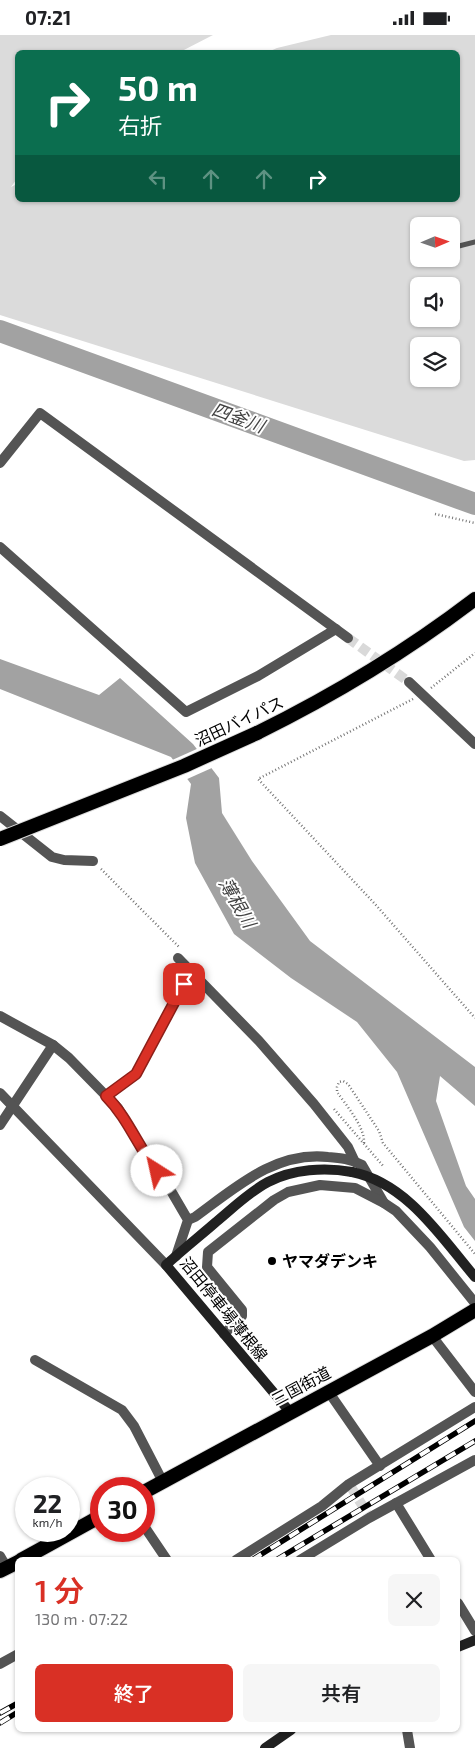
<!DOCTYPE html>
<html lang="ja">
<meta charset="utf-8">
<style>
:root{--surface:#fff;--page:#f6f6f6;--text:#202124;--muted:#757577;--accent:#d93025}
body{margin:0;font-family:"Exo 2","Noto Sans JP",sans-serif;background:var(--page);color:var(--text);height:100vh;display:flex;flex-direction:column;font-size:19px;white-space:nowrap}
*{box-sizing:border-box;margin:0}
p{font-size:16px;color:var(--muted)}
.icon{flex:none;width:28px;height:28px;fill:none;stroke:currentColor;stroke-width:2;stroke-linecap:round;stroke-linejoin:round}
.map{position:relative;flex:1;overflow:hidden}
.details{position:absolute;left:15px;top:1522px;width:445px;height:175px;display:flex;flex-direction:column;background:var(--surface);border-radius:8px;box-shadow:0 1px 4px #0004}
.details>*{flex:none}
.banner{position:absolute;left:15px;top:15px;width:445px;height:152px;border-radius:8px;box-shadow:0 1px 4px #0004;background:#0b6e4f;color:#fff;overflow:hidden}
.needle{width:32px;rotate:88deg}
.buttons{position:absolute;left:410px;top:182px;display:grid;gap:10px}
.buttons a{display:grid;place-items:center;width:50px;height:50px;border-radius:8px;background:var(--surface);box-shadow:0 1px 4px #0004;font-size:25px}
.speed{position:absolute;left:15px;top:1442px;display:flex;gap:10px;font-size:25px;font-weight:700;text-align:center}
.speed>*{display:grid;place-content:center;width:65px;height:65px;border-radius:50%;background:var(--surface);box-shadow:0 1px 4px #0004;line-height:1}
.speed small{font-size:12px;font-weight:400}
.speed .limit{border:8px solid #d22;background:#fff;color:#111}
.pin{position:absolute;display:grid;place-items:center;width:42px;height:42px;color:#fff;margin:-21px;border-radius:10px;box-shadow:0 2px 8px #0006}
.me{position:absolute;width:55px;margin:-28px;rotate:325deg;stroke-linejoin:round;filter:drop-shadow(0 0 4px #0008)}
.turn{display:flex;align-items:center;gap:18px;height:105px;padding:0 20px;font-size:22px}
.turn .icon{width:65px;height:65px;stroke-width:2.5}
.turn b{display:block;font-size:35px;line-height:42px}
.lanes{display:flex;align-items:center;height:48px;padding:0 20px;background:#0003;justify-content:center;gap:25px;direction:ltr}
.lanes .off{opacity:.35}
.round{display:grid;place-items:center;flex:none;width:52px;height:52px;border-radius:8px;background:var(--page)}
.overview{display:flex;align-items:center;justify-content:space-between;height:85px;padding:0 20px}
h1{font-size:30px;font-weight:600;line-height:38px;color:var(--accent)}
.primary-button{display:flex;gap:10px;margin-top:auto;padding:10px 20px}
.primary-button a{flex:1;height:58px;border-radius:8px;background:var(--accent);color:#fff;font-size:20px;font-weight:600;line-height:58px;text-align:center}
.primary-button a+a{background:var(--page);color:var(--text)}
.status{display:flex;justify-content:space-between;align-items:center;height:35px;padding:0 25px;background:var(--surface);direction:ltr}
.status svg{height:14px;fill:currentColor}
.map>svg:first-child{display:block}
.green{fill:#dbdbdb;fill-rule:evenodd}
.water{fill:#a2a2a2}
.pier{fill:#fff}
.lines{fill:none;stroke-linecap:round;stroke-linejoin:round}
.river{stroke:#a2a2a2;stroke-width:22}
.minor-tunnel{stroke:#d9d9d9;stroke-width:10;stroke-dasharray:10 5;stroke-linecap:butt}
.trunk-casing{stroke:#dbdbdb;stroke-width:16}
.path{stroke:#767676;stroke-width:2.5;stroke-dasharray:1 2.5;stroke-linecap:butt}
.service{stroke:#545454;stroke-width:5}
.minor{stroke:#545454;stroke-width:10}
.tertiary{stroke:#545454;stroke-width:10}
.secondary{stroke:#212121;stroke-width:10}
.trunk{stroke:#000;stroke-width:14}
.rail-casing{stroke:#000;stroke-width:5.5}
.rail{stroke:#fff;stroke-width:4;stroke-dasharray:11;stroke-linecap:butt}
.trunk-bridge-casing{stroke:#dbdbdb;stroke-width:16;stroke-linecap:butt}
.secondary-bridge{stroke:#212121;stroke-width:10}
.trunk-bridge{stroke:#000;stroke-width:14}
.route-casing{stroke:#8d1f18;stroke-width:12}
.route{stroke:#d93025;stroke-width:9}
.poi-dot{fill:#000;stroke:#fff;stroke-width:2}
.labels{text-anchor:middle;stroke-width:4;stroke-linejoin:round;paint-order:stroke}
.street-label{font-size:16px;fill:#000;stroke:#fff}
.poi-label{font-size:16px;font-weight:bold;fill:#000;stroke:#fff;text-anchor:start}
.water-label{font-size:18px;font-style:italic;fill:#434343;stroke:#fff}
</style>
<div class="status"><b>07:21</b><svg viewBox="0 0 49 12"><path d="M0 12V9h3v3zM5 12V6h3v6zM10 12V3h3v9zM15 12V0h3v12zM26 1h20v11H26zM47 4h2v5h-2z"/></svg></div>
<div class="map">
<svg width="475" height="1713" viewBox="0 0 475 1713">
<rect width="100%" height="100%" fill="#fff"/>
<!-- green -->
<path class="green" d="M0,0H213L180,17L18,18V142L11,152L17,149L18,165H458V18L268,17L277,13L331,0H475V425L464,426L0,280ZM419,191H451V224H419ZM419,251H451V284H419ZM419,311H451V344H419Z"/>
<!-- water -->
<path class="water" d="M0,624L99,660L120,643L193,709L219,743L222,778L252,826L310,906L475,1032V1071L440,1041L436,1066L466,1151L475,1164V1206L464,1192L397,1037L357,987L291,943L234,899L195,828L186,783L191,749L171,722L0,654Z"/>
<!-- pier -->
<path class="pier" d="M199,713L214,732L185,745L170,726Z"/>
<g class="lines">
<!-- river -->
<path class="river" d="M0,296L475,469"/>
<!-- minor-tunnel -->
<g class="minor-tunnel">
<path d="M348,603L409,647"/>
<path d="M351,1452L367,1478"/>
</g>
<defs>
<g id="trunk">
<path d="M257,698C334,660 407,616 475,564"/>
<path d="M144,1457L432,1301L475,1275"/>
<path d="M21,1525L101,1481"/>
<path d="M0,1536L18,1527"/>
</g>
</defs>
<!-- trunk casing -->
<use href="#trunk" class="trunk-casing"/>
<!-- path -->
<g class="path">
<path d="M435,479L475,488"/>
<path d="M431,653L475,618"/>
<path d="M413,664L258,744L375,869L475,983"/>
<path d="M101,834L180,913"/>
<path d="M334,1074L384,1132"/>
<path d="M364,1108C365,1092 346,1070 337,1057V1052L339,1047L343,1046L348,1049L379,1096L383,1108L475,1219"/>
</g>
<!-- service -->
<g class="service">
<path d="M451,213L475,207"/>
<path d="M413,223L419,221"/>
</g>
<!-- minor -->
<g class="minor">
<path d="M0,428L40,378L348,603"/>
<path d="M0,512L186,677L258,641L336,594"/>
<path d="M409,647L475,709"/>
<path d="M0,781L52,822L64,825L93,826"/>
<path d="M178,923L259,1006L314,1069L348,1112L355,1127"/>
<path d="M0,981L53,1010L69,1023L118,1073L147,1123L167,1149L188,1185L176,1221"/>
<path d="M107,1061L136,1039L191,936"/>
<path d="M0,1090L53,1010"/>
<path d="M188,1185L195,1182C235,1153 275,1116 328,1122C340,1123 351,1124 362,1130L384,1168"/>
<path d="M224,1299L242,1281V1275L207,1232L208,1217L274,1165L288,1157L320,1150L355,1153L384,1168L396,1176L430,1212L475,1268"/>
<path d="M35,1325L122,1375L134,1391L163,1447"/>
<path d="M328,1356L380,1431"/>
<path d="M396,1468L431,1525"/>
<path d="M144,1491L167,1525"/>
<path d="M0,1521L7,1533"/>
<path d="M236,1525L322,1471L349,1449L475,1372"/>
<path d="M300,1525L369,1483L475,1425"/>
<path d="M458,1568L475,1596"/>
<path d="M0,1629L18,1619"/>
<path d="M407,1695L410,1713"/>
</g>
<!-- tertiary -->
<g class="tertiary">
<path d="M0,1058L166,1230"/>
<path d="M432,1301L475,1357"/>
</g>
<!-- secondary -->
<g class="secondary">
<path d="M290,1377L166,1230C182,1215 200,1201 216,1187C233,1173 249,1157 268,1147C293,1134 325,1132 352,1137"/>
<path d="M458,1612L475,1605"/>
<path d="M265,1713L291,1695"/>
</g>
<!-- trunk -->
<use href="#trunk" class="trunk"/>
<defs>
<g id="rail">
<path d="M252,1525L475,1386"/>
<path d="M276,1525L475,1406"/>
<path d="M0,1678L18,1668"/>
<path d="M0,1688L18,1677"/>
</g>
</defs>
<!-- rail casing -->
<use href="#rail" class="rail-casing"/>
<!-- rail -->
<use href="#rail" class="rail"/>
<defs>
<path id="trunk-bridge" d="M0,804L184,731L257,698"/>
</defs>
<!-- trunk-bridge casing -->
<use href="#trunk-bridge" class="trunk-bridge-casing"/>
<!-- secondary-bridge -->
<path class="secondary-bridge" d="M352,1137C407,1148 441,1202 475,1242"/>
<!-- trunk-bridge -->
<use href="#trunk-bridge" class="trunk-bridge"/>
</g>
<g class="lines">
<defs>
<path id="route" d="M157,1136C138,1112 128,1083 106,1061L136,1039L184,949"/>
</defs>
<!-- route casing -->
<use href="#route" class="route-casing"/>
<!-- route -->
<use href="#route" class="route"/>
</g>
<!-- markers -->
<circle class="poi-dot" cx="272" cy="1226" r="5"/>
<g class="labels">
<!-- street labels -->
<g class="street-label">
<text transform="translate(239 686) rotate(-25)" y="6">沼田バイパス</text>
<text transform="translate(224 1274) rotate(51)" y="6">沼田停車場薄根線</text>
<text transform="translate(301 1351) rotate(-28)" y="6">三国街道</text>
</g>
<!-- poi labels -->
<g class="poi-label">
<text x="282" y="1232">ヤマダデンキ</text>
</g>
<!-- water labels -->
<g class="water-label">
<text transform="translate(238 383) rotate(20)" y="6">四釜川</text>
<text transform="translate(237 868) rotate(60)" y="6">薄根川</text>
</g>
</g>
</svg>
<div class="buttons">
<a><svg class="needle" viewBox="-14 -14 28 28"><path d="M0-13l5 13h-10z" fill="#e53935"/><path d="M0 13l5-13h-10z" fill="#757577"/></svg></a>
<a><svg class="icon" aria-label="sound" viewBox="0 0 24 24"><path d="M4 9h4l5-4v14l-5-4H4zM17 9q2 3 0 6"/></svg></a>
<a><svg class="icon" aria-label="layers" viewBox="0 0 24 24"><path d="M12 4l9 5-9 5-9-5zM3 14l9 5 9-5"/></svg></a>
</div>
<div class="speed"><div>22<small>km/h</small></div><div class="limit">30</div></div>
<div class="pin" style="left:184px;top:949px;background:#d93025"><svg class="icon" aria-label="arrive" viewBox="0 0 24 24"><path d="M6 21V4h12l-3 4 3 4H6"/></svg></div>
<svg class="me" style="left:157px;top:1136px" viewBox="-20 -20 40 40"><circle r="19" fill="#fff"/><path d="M0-13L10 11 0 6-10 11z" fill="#d93025"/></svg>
<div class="banner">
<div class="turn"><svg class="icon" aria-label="right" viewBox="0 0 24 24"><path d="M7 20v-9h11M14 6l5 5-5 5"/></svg><div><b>50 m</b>右折</div></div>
<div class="lanes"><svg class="icon off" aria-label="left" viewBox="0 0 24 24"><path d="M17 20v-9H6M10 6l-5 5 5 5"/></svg><svg class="icon off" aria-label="ahead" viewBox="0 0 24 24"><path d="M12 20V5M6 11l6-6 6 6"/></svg><svg class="icon off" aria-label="ahead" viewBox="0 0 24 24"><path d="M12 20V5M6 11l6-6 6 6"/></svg><svg class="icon" aria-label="right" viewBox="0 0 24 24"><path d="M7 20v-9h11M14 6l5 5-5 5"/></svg></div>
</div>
<section class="details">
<div class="overview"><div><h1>1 分</h1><p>130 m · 07:22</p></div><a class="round"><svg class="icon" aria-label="close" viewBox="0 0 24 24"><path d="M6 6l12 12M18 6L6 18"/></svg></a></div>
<div class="primary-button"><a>終了</a><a>共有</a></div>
</section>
</div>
